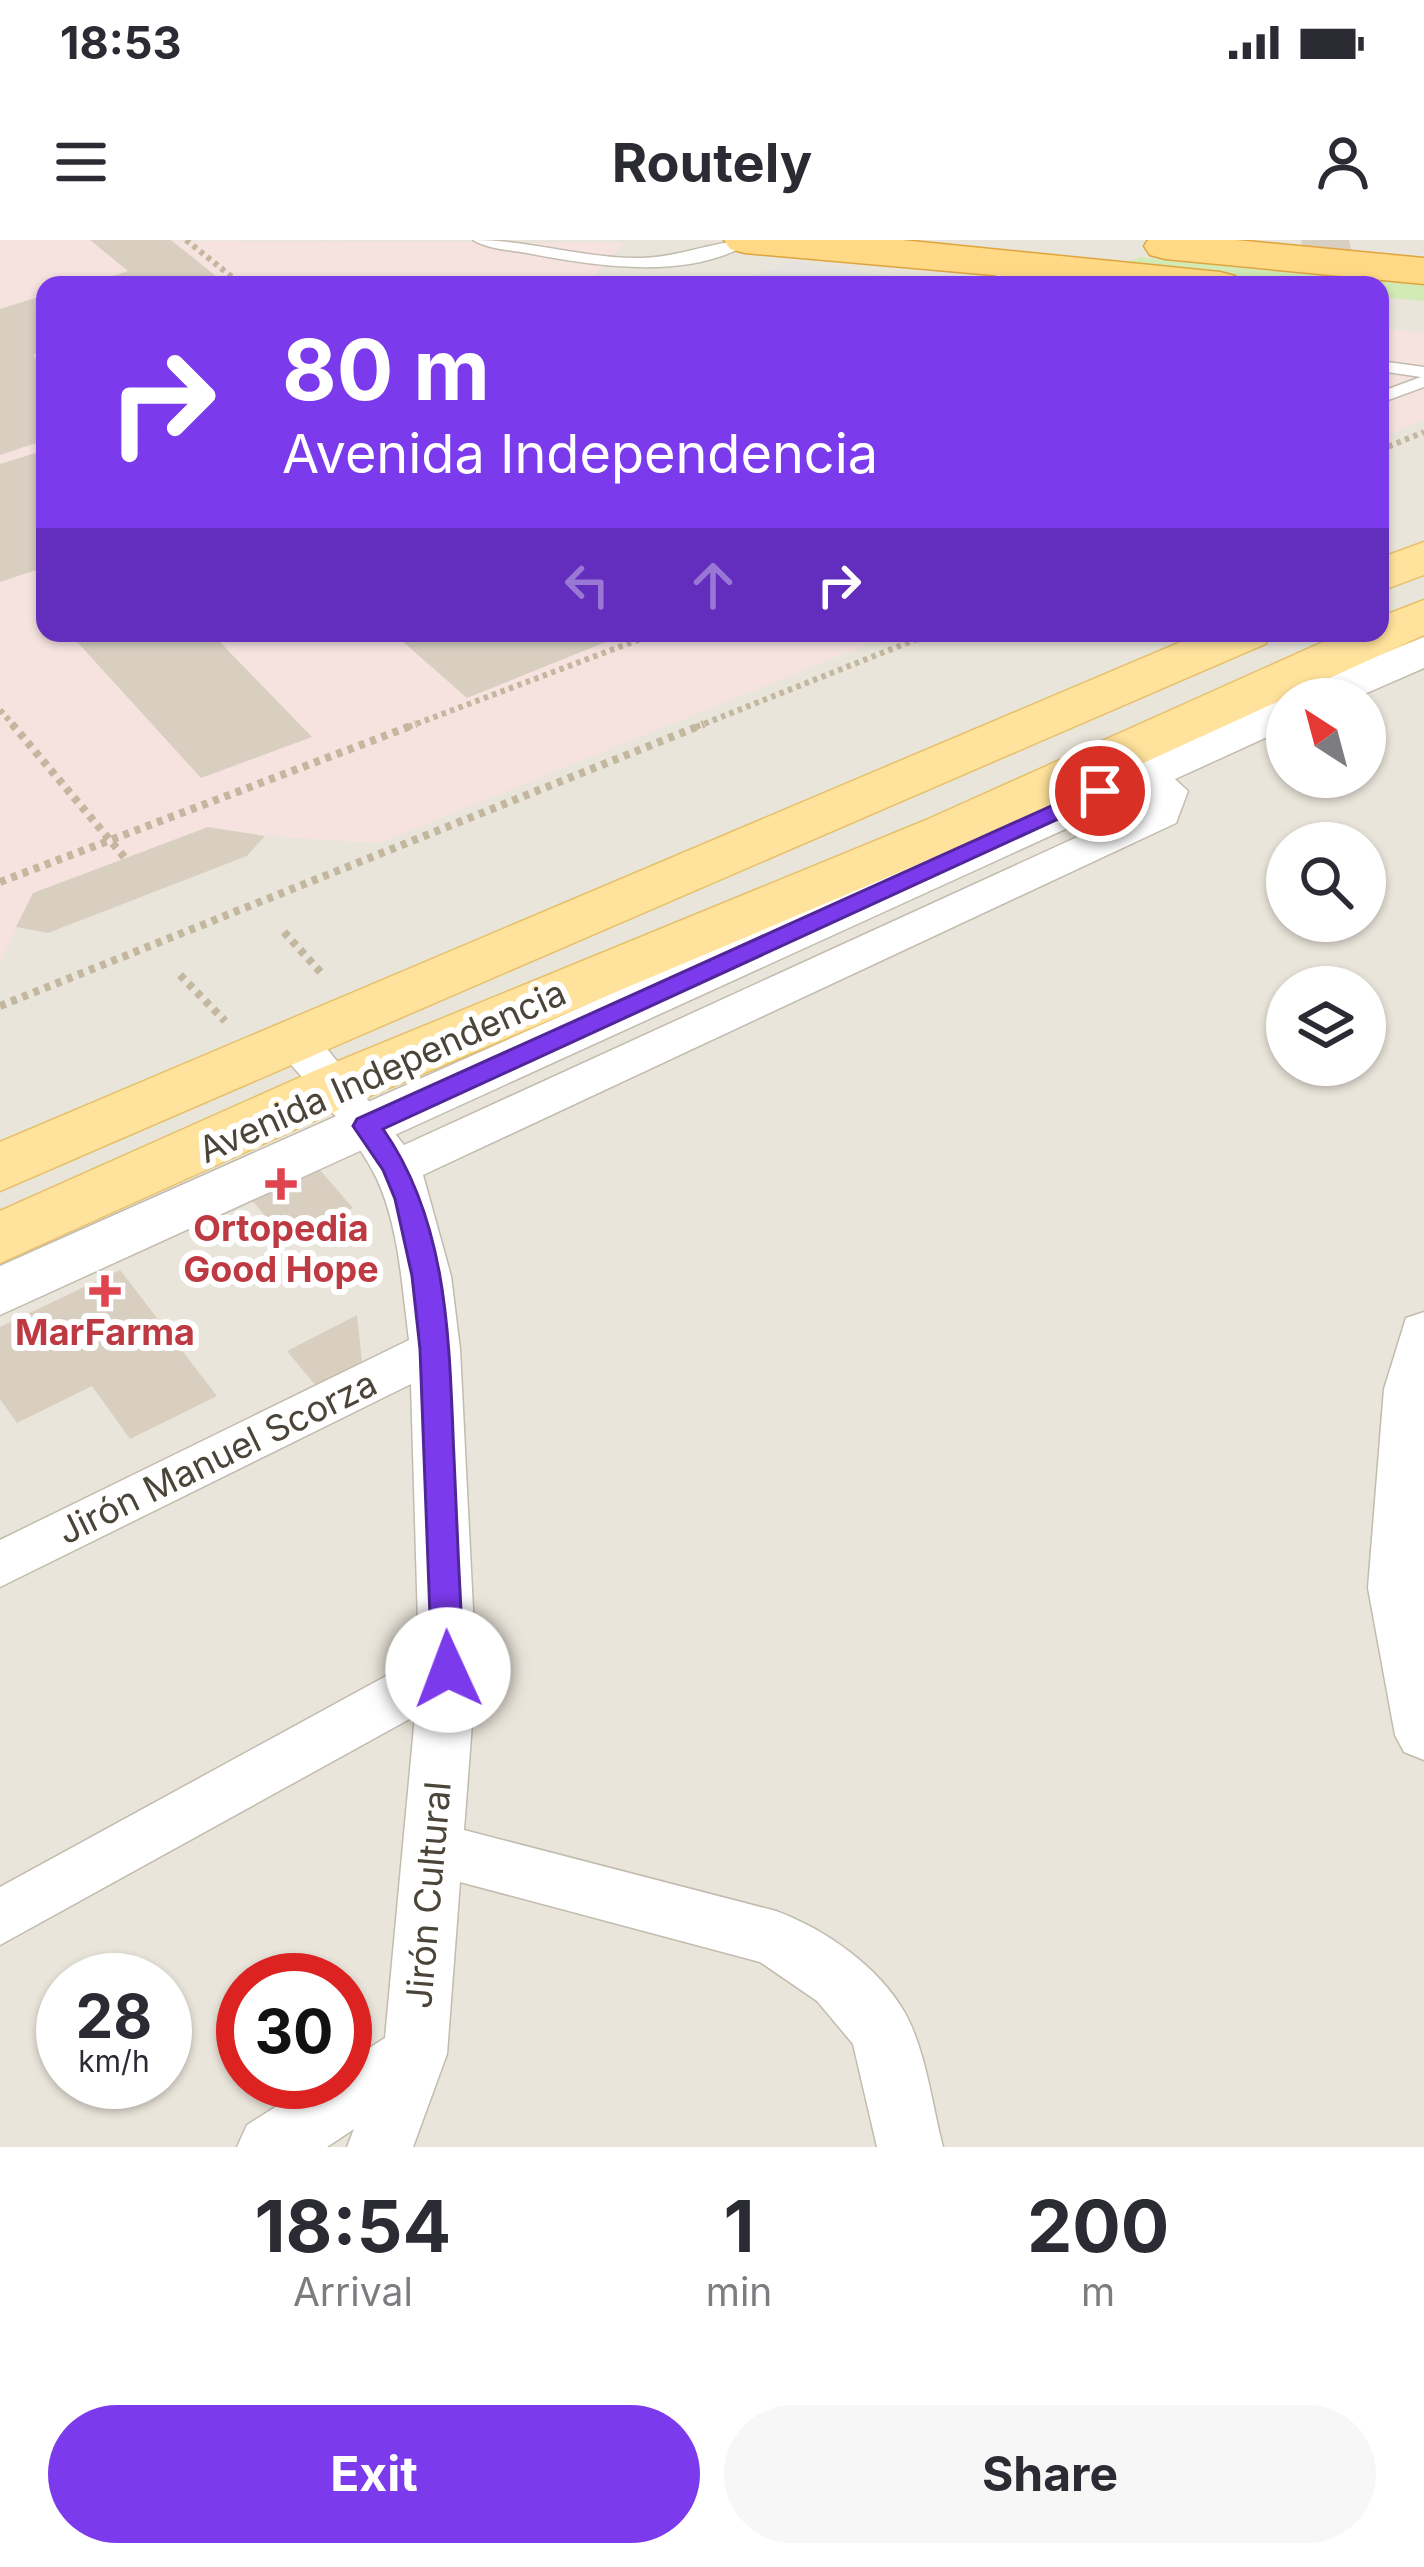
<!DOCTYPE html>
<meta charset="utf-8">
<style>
:root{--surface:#fff;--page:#f7f7f7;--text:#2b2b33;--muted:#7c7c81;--accent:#7c3aed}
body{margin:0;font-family:Inter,sans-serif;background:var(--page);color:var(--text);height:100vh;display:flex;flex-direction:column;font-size:45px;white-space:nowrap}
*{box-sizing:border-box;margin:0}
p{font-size:39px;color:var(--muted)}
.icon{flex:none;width:66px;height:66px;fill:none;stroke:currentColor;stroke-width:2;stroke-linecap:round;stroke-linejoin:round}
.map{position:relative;height:1907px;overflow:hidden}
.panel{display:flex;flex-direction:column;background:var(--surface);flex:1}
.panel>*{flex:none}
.guide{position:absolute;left:36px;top:36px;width:1353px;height:366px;border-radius:24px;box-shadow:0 3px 9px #0004;background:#7c3aed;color:#fff;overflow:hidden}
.needle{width:78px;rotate:324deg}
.tools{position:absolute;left:1266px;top:438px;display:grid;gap:24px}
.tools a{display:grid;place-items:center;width:120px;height:120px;border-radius:50%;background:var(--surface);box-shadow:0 3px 9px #0004;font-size:60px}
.speed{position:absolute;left:36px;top:1713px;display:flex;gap:24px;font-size:60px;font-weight:700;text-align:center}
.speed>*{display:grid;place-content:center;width:156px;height:156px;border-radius:50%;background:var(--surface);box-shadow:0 3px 9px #0004;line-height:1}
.speed small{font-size:30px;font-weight:400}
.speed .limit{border:18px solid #d22;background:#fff;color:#111}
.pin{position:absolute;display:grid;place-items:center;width:102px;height:102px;color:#fff;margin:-51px;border:6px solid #fff;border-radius:50%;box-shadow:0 3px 12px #0007}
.me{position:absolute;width:132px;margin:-66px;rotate:358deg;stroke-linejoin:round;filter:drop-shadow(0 0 9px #0008)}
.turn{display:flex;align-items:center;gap:42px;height:252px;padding:0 48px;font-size:54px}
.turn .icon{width:156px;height:156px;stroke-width:2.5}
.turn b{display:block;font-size:84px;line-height:102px}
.lanes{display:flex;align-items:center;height:114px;padding:0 48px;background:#0003;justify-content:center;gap:60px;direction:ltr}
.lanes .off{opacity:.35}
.eta{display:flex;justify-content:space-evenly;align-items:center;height:204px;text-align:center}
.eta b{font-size:72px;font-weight:700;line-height:84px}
.action{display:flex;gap:24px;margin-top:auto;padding:24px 48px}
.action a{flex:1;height:138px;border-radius:72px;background:var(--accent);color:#fff;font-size:48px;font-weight:700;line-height:138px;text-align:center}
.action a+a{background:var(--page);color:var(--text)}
.status{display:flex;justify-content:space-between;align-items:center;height:84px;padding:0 60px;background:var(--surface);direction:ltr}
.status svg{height:33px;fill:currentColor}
header{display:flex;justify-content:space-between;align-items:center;height:156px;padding:0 48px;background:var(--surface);font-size:54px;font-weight:700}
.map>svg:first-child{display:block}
.residential{fill:#eae5da;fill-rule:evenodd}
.medical{fill:#f6e3e0}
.green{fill:#d2eab5}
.parking{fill:#e5e3e0}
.building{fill:#d8cfc1}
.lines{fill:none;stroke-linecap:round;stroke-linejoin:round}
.service-casing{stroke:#c2bbae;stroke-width:3}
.minor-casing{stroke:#c2bbae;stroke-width:3}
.tertiary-casing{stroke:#c2bbae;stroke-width:3}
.primary-casing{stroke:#e6c16a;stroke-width:3}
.trunk-casing{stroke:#e0a43c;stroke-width:3}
.path-far1{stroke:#c4b79f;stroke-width:6;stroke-dasharray:4.5 4.5;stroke-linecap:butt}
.path{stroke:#c4b79f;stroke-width:8;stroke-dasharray:6 6;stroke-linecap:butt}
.service{fill:#fff;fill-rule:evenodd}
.minor{fill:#fff;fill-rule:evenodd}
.tertiary{fill:#fff;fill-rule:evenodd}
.primary{fill:#ffe39c;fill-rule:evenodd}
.trunk{fill:#ffd985;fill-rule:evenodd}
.route{fill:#7c3aed;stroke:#51269a;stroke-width:3}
.health-dot{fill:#e0444e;stroke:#fff;stroke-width:4.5}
.labels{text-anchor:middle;stroke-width:12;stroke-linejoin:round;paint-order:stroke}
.street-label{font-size:36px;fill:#4b4439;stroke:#fff}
.health-label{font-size:36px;font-weight:bold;fill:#be3a42;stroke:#fff}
</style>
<div class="status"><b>18:53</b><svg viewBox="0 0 49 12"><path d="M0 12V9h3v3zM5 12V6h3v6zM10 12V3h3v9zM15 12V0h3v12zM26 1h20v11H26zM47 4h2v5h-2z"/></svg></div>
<header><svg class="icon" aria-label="menu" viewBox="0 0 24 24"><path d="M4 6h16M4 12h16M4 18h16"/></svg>Routely<svg class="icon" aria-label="person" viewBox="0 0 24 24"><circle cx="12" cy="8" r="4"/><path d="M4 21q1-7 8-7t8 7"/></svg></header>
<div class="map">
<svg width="1424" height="1907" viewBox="0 0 1424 1907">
<rect width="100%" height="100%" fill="#f6f3ec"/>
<!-- residential -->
<path class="residential" d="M0,0H1424V1907H0ZM45,45H1380V393H45ZM1287,459H1365V537H1287ZM1287,603H1365V681H1287ZM1287,747H1365V825H1287ZM63,1740H165V1842H63ZM243,1740H345V1842H243Z"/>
<!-- medical -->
<g class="medical">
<path d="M0,0L624,3L585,45H45V393H895L379,603L265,596L247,616L48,693L17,687L0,722Z"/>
<path d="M1380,89L1424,93V180L1380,198Z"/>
</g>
<!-- green -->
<path class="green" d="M1139,17L1331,37L1424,38V61L1380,57V45H1271L1139,30L1126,23Z"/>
<!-- parking -->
<path class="parking" d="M795,21L948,45H726Z"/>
<!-- building -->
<g class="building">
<path d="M90,0H171L227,45H85L128,31Z"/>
<path d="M1301,0H1349L1352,13L1304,12Z"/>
<path d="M45,55V111L33,115L45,126V200L0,215V69Z"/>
<path d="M45,210V327L0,342V224Z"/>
<path d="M69,393H211L312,497L201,538Z"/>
<path d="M393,393H628L467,458Z"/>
<path d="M208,587L265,596L247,616L48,693L16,687L33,653Z"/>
<path d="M303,928L320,930L353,968L285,1000L247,954Z"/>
<path d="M120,1030L217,1156L130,1199L92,1146L17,1183L0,1159V1087Z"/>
<path d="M357,1075L363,1131L321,1152L287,1111Z"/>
</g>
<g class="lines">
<defs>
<g id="service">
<path d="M473,0C530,0 585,19 642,18C681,17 716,0 754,0C693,42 594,26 527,13C509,10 488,9 473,0Z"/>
<path d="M1008,19L1022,22L1006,45H990Z"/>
<path d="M1380,121L1424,127V147L1380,163V152L1421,137L1380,131Z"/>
</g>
<g id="minor">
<path d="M1143,520L1157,523L1188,551L1176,583L423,935L451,1036L460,1109L476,1430L464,1590L776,1671C825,1689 879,1727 905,1773C926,1811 932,1865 943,1907H877L853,1804L817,1761L760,1722L460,1642L447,1814L413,1907H347L354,1889L327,1907H237L247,1885L315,1842H345V1823L385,1798L415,1476L0,1705V1647L419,1418L411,1144L0,1347V1300L409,1100C402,1047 399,985 376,937C353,891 313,850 280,812L273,801L280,790L296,786L312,790L404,905L1143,567L1147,554L1123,532L1129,523Z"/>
<path d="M1424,1072V1520L1404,1512L1395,1495L1368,1348L1384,1149L1406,1078Z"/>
</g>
<path id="tertiary" d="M1424,397V428L1353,459H1287V488L0,1075V1026L1270,460L1290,456L1295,449Z"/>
<g id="primary">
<path d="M1424,302V335L1380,351V318Z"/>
<path d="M1424,360V395L966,604L358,861L0,1023V971L314,831L926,580L1343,393H1380V377Z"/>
<path d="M1202,393H1273L1265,404L0,951V902Z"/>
</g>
<g id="trunk">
<path d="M724,0H902L1220,32L1235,36L1242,45H1104L745,13L730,9Z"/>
<path d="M1148,0H1236L1424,18V44L1165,19L1150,15L1144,6Z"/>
</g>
</defs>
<!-- service casing -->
<use href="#service" class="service-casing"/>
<!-- minor casing -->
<use href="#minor" class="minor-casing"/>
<!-- tertiary casing -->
<use href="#tertiary" class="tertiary-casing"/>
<!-- primary casing -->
<use href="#primary" class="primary-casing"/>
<!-- trunk casing -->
<use href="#trunk" class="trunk-casing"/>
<!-- path-far1 -->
<g class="path-far1">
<path d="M186,0L242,45"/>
<path d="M1380,210L1424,192"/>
<path d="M0,470L15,487"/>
<path d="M408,487L643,398L645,393"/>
<path d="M696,487L932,393"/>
</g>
<!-- path -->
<g class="path">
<path d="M12,484L125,618"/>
<path d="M0,642L416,484"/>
<path d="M284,692L324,736"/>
<path d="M180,735L225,781"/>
<path d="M0,766L704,484"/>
</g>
<!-- service -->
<use href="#service" class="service"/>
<!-- minor -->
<use href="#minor" class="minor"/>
<!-- tertiary -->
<use href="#tertiary" class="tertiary"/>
<!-- primary -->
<use href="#primary" class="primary"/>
<!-- trunk -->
<use href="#trunk" class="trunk"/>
</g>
<!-- route -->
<path class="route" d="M1100,544L1108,546V556L383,889C450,985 449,1105 454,1218C457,1289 460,1359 464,1430L459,1440L448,1443L436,1440L432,1430L420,1109L412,1036L395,959L383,930L353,886L357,879Z"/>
<!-- markers -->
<g class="health-dot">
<path d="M275 926h12v12h12v12h-12v12h-12v-12h-12v-12h12z"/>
<path d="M99 1033h12v12h12v12h-12v12h-12v-12h-12v-12h12z"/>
</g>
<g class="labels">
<!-- street labels -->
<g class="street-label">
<text transform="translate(382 831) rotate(-24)" y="13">Avenida Independencia</text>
<text transform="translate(217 1217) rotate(-26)" y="13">Jirón Manuel Scorza</text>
<text transform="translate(428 1655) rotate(-85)" y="13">Jirón Cultural</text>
</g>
<!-- health labels -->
<g class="health-label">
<text x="281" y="1001">Ortopedia<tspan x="281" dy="41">Good Hope</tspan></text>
<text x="105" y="1105">MarFarma</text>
</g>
</g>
</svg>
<div class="tools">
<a><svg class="needle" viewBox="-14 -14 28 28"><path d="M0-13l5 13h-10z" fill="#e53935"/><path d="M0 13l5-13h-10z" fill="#7c7c81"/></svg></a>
<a><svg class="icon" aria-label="search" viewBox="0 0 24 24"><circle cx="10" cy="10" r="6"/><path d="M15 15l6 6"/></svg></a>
<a><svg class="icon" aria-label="layers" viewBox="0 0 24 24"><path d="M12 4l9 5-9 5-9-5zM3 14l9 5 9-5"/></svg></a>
</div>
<div class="speed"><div>28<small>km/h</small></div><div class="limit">30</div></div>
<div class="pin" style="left:1100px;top:551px;background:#d93025"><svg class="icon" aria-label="arrive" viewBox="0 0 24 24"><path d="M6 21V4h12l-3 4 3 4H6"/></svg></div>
<svg class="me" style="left:448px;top:1430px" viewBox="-20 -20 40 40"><circle r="19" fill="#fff"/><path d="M0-13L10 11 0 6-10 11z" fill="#7c3aed"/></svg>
<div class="guide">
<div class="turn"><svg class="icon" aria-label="right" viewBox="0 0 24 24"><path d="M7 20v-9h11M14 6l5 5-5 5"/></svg><div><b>80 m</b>Avenida Independencia</div></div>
<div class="lanes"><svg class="icon off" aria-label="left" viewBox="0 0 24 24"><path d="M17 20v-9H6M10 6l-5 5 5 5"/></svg><svg class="icon off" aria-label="ahead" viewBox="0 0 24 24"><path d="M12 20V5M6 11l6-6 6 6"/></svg><svg class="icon" aria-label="right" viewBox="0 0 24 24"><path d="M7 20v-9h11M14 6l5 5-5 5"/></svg></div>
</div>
</div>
<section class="panel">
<div class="eta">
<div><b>18:54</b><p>Arrival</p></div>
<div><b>1</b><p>min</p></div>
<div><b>200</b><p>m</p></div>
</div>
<div class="action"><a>Exit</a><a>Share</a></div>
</section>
